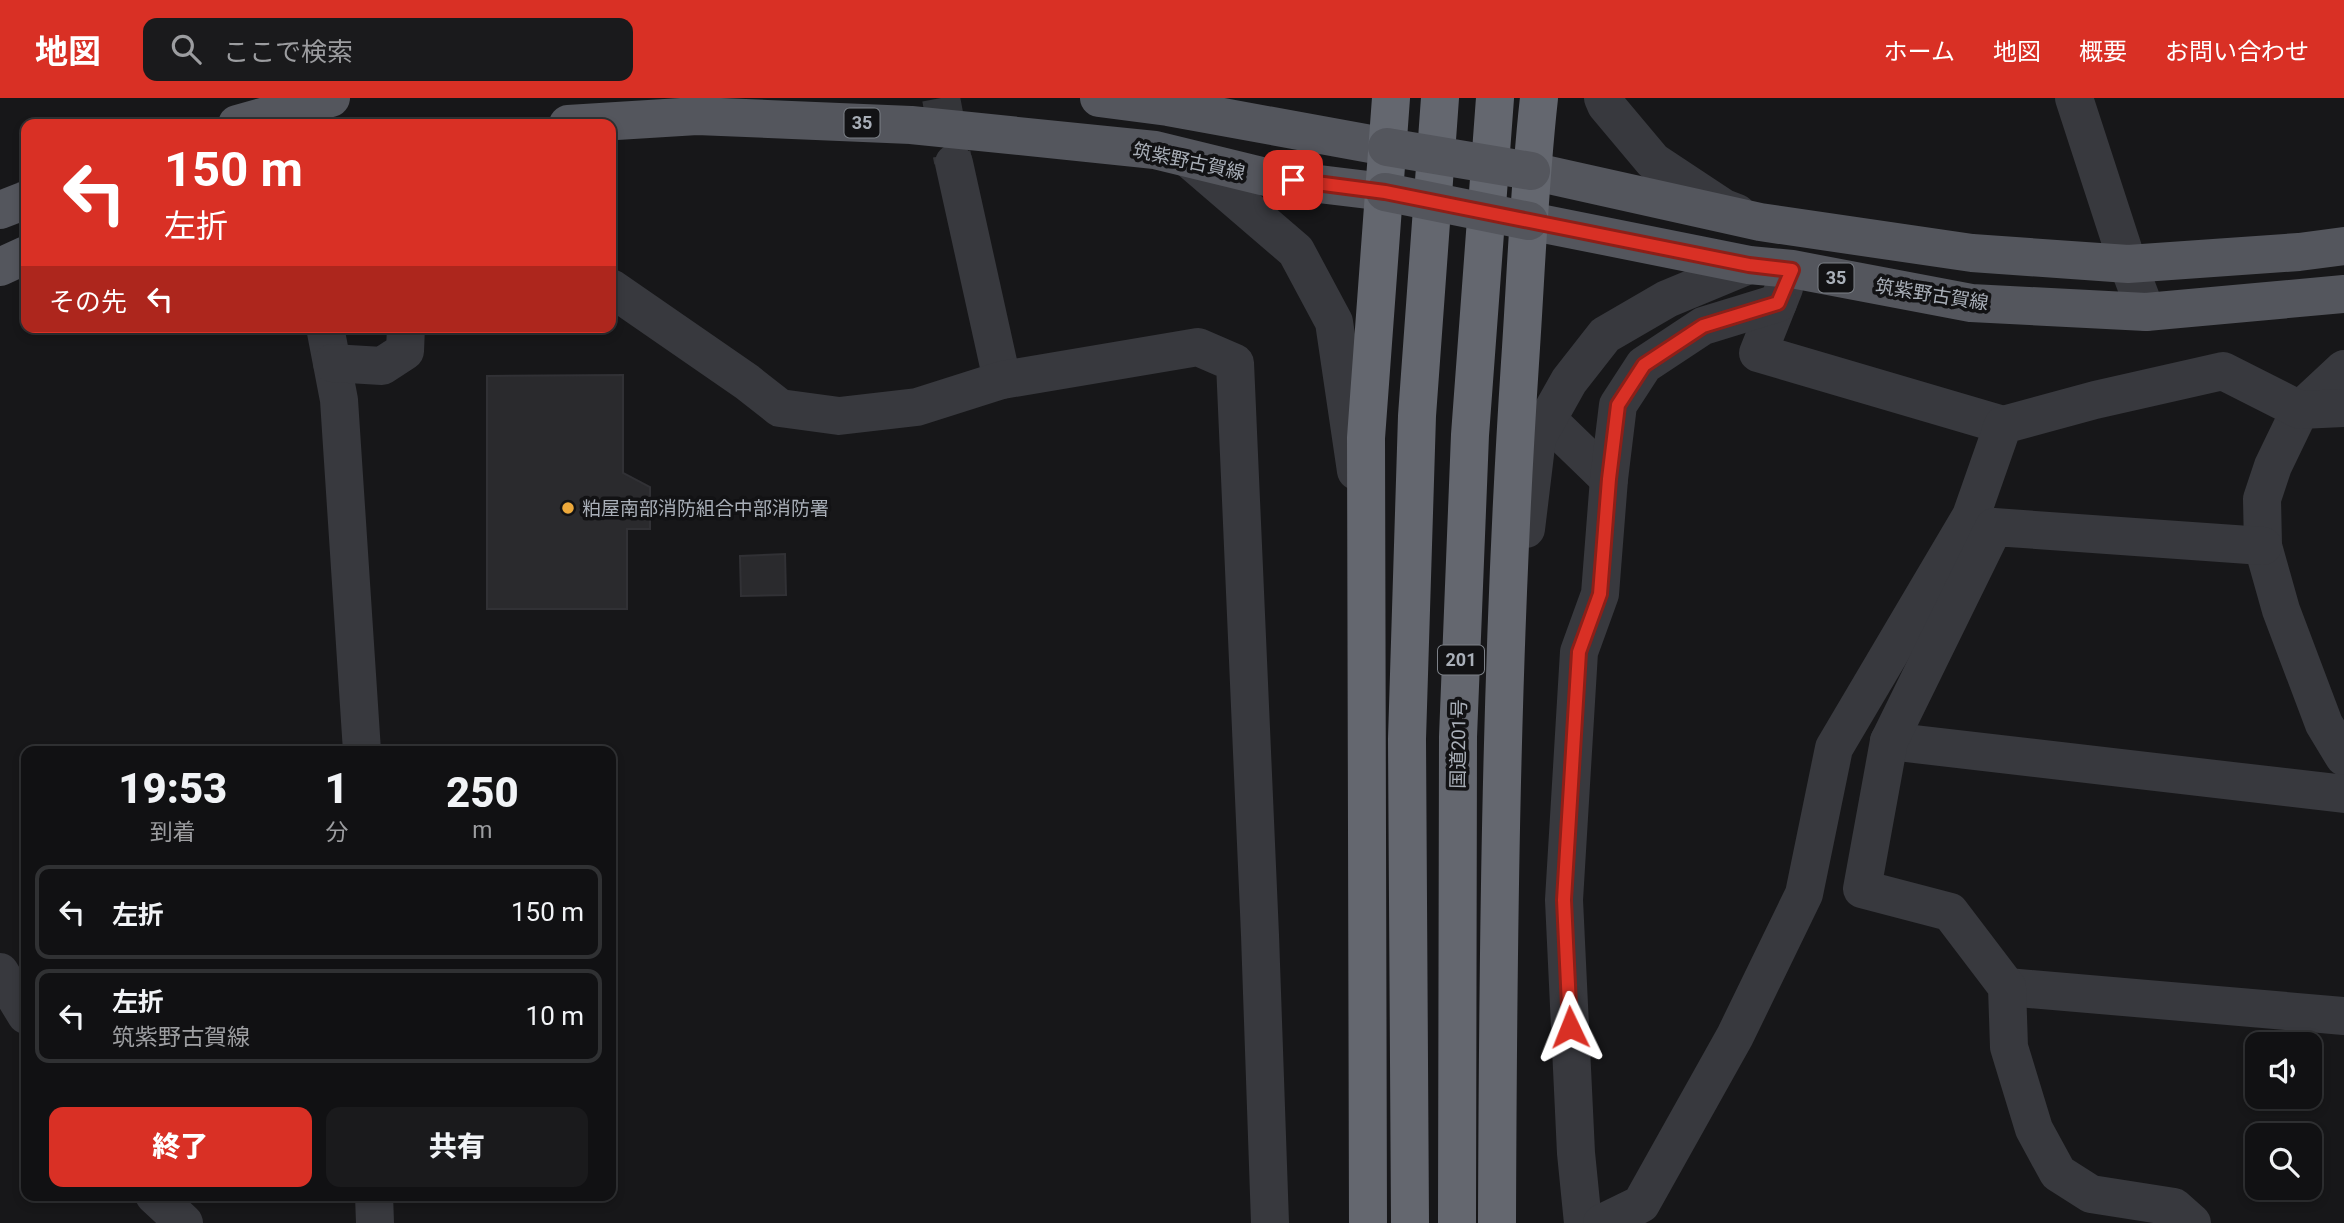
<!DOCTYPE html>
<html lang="ja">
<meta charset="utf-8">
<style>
:root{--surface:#111113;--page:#1a1a1c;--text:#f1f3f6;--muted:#9c9da0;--line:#303133;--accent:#d93025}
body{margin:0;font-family:Roboto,"Noto Sans JP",sans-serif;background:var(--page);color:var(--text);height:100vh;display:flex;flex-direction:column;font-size:26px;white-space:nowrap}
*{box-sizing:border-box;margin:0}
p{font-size:23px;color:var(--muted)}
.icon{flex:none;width:38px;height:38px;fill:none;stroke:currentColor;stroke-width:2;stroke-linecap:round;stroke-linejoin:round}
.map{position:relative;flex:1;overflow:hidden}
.sheet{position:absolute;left:21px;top:648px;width:595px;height:455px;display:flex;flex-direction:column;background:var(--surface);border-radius:14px;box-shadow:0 4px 10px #0003,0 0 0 2px var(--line)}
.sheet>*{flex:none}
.top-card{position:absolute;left:21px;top:21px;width:595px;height:214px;border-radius:14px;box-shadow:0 4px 10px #0003,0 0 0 2px var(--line);background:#d93025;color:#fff;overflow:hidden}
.controls{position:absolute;left:2245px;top:934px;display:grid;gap:14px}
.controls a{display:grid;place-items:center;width:77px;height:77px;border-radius:14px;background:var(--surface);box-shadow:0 4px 10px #0003,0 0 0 2px var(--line);font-size:35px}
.pin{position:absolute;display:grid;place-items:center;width:60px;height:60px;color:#fff;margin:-30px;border-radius:14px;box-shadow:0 4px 10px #0006}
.me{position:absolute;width:77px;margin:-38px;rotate:358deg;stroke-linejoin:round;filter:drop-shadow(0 0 5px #0008)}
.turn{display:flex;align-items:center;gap:24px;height:147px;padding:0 28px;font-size:32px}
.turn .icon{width:91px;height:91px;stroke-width:2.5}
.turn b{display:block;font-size:49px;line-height:60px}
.then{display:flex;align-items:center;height:66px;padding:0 28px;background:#0003;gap:14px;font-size:26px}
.eta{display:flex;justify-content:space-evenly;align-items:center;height:119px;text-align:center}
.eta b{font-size:42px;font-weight:800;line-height:49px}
.cta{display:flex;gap:14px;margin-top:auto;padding:14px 28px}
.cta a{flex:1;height:80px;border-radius:14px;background:var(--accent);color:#fff;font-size:28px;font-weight:800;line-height:80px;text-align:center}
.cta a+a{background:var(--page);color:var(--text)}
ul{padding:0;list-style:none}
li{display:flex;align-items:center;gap:21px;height:94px;margin:0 14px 10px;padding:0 14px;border:4px solid var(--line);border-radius:14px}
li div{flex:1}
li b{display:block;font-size:26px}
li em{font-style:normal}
header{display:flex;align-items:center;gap:42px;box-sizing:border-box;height:98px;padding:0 35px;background:var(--accent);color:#fff}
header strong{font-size:33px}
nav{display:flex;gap:38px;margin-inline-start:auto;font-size:24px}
.search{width:490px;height:63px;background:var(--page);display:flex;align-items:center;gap:18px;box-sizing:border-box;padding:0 24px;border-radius:14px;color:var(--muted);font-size:26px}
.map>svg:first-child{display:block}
.building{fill:#2a2a2d;stroke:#313135;stroke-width:2}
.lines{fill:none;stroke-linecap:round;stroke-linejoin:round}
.minor-tunnel{stroke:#343539;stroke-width:38;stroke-dasharray:38 19;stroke-linecap:butt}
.minor{stroke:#38393e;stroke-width:38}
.major{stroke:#54565d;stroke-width:38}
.highway{stroke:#64676f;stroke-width:38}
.major-bridge{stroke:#54565d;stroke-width:38}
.route-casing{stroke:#8d1f18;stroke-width:18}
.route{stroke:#d93025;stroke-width:12}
.poi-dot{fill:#eda93b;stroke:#121214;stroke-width:2.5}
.labels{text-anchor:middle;stroke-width:7;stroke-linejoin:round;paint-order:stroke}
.shield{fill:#121214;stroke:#7c8087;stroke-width:2}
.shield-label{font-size:18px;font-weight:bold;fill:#a9afb8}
.street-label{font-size:19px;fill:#a9afb8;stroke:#121214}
.poi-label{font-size:19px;fill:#a9afb8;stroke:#121214;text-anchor:start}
</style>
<header>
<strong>地図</strong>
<div class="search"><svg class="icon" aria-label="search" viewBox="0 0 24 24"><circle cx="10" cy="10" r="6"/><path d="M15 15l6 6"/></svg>ここで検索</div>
<nav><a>ホーム</a><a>地図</a><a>概要</a><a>お問い合わせ</a></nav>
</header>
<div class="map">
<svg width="2344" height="1125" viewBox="0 0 2344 1125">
<rect width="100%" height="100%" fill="#171719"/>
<!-- building -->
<g class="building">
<path d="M623,277V375L650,389V431H627V511H487V278Z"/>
<path d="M785,456L786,497L741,498L740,458Z"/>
</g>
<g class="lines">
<!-- minor-tunnel -->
<path class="minor-tunnel" d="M941,0L953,63"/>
<!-- minor -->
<g class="minor">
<path d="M1603,0L1606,7L1653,63L1724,110L1737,115"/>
<path d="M2074,0L2128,166L2146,214"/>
<path d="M1189,61L1296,153L1334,224L1356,373"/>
<path d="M954,65L1002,282"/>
<path d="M611,190L747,284L780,310L839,318L917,309L1002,282L1198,249L1235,265L1260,837L1270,1125"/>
<path d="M1784,190L1758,255L2003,327"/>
<path d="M325,229L339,302L362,653"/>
<path d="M332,265L382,268L405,253L406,229"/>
<path d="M2344,271L2300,312L2273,368L2262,401L2263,448L2281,512L2324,626L2344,659"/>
<path d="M1547,321L1609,381"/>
<path d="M1526,431L1537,340L1569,283L1605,237L1667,201L1749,167"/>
<path d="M1889,643L2344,696"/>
<path d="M0,874L26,917"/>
<path d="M2007,889L2344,918"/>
<path d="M154,1097L184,1125"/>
<path d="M374,1097L375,1125"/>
<path d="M1583,1125L1576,1055L1564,802L1579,554L1600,496L1609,381L1618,307L1644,267L1703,228L1778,205"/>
<path d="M1602,1125L1641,1106L1735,938L1804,796L1834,650L1971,418L2003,327L2095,302L2223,273L2300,312L2344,310"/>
<path d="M2192,1125L2174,1109L2091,1096L2058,1075L2034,1031L2009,949L2007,889L1950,814L1862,791L1889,643L1994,429L2263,448"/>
</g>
<!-- major -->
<g class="major">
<path d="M1099,0L1168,9L1387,49"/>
<path d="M237,26L331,0"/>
<path d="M568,26L697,18L911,27L1155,52L1270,80L1385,94"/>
<path d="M1531,73L1760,124L1972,155L2128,166L2299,154L2344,148"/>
<path d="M0,112L26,102"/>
<path d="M1529,123L1749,167L1792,171L1971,205L2146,214L2344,196"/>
<path d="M0,169L26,157"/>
</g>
<!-- highway -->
<g class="highway">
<path d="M1368,1125L1366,340L1391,0"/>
<path d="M1410,1125L1407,641L1417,318L1440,0"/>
<path d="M1457,1125L1458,639L1470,337L1495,0"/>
<path d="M1497,1125C1498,838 1501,552 1520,265C1526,177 1529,88 1539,0"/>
</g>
<!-- major-bridge -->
<g class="major-bridge">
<path d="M1387,49L1531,73"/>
<path d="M1385,94L1529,123"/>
</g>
</g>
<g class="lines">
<defs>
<path id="route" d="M1293,82L1385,94L1749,167L1792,172L1778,205L1703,228L1644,267L1618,307L1609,381L1600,496L1579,554L1564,802L1570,929"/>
</defs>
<!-- route casing -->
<use href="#route" class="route-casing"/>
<!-- route -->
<use href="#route" class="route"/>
</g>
<!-- markers -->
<circle class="poi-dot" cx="568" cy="410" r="7"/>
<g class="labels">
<!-- shield labels -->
<g class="shield">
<rect x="844.5" y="10.5" width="35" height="29" rx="5"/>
<rect x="1818.5" y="165.5" width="35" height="29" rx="5"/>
<rect x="1438" y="547.5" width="46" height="29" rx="5"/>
</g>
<g class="shield-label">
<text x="862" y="31">35</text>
<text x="1836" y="186">35</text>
<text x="1461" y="568">201</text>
</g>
<!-- street labels -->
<g class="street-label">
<text transform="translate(1189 63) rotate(12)" y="7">筑紫野古賀線</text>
<text transform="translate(1932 196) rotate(9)" y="7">筑紫野古賀線</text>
<text transform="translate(1458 646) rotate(-89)" y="7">国道201号</text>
</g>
<!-- poi labels -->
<g class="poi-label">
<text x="582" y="417">粕屋南部消防組合中部消防署</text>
</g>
</g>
</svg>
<div class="controls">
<a><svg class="icon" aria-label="sound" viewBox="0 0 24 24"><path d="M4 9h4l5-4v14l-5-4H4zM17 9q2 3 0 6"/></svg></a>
<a><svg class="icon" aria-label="search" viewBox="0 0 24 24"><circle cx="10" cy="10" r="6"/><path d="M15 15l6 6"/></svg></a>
</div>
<div class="pin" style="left:1293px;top:82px;background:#d93025"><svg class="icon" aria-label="arrive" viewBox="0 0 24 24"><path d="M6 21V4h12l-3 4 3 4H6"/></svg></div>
<svg class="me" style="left:1570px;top:929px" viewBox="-20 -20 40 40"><path d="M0-17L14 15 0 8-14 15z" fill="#d93025" stroke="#fff" stroke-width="4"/></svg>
<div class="top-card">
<div class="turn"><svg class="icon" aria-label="left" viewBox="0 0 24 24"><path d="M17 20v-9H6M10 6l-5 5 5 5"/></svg><div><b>150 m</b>左折</div></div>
<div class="then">その先<svg class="icon" aria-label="left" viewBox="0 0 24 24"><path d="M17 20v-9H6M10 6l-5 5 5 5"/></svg></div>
</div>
<section class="sheet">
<div class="eta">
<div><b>19:53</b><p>到着</p></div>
<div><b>1</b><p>分</p></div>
<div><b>250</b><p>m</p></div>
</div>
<ul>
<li><svg class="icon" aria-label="left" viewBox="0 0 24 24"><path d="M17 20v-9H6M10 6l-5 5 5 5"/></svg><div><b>左折</b></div><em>150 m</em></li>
<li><svg class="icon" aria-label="left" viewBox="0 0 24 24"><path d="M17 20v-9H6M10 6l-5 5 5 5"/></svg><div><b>左折</b><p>筑紫野古賀線</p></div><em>10 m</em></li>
</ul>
<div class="cta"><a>終了</a><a>共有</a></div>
</section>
</div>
